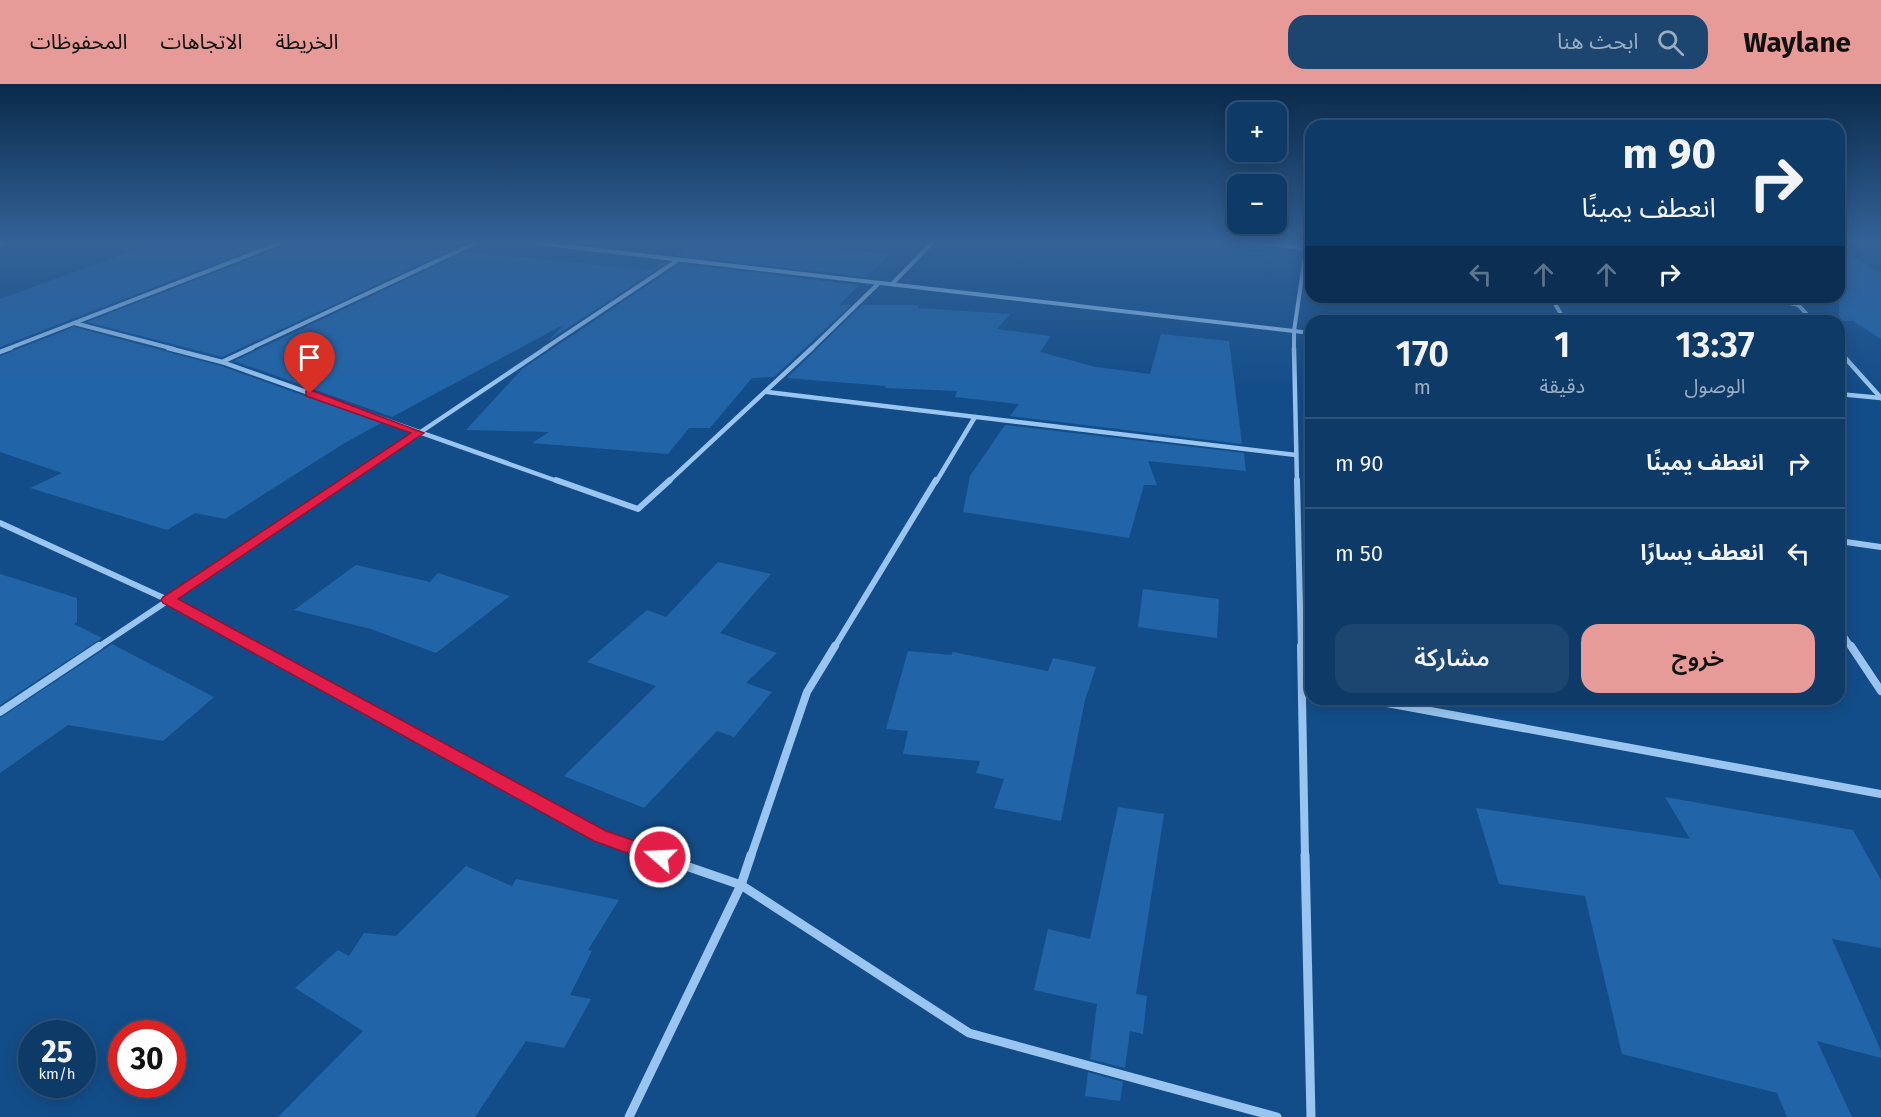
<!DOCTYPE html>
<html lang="ar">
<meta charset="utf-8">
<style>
:root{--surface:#0e3a67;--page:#1c4570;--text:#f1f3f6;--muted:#9badc0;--line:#2e547b;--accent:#e69b98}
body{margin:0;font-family:"Fira Sans","Noto Sans Arabic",sans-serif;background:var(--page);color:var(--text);direction:rtl;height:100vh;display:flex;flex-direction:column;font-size:22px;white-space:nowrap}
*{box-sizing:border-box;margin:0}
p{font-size:20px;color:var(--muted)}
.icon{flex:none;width:33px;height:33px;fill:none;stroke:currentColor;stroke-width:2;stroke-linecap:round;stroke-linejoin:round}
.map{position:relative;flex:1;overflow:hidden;direction:ltr}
.details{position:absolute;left:1305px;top:231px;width:540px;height:390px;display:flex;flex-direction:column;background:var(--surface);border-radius:18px;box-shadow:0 3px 15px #0003,0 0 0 2px var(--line);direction:rtl}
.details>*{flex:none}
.top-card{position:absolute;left:1305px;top:36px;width:540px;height:183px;border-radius:18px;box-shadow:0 3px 15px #0003,0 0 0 2px var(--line);direction:rtl;background:#0e3a67;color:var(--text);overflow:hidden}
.fabs{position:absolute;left:1227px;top:18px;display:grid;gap:12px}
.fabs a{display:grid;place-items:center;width:60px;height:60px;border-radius:12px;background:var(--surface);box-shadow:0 3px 15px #0003,0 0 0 2px var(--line);font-size:30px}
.speed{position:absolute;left:18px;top:936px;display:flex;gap:12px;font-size:30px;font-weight:700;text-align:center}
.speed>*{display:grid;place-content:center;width:78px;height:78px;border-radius:50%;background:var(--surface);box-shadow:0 3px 15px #0003,0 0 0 2px var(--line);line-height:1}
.speed small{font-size:15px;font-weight:400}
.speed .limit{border:9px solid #d22;background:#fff;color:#111}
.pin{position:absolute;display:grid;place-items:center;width:51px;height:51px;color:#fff;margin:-62px -26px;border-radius:50% 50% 50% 0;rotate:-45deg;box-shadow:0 0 6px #0007}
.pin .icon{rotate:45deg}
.me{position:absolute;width:66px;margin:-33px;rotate:289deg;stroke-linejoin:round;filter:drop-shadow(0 0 4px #0008)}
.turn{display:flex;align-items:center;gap:21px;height:126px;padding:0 30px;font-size:27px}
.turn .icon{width:78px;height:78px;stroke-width:2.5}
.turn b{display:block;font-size:42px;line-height:51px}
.lanes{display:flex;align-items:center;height:57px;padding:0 30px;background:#0003;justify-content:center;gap:30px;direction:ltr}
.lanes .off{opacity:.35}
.eta{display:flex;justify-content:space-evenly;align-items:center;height:102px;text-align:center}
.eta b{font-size:36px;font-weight:600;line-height:42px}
.cta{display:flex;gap:12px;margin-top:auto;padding:12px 30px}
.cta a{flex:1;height:69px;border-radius:18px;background:var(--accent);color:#111;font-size:24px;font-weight:600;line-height:69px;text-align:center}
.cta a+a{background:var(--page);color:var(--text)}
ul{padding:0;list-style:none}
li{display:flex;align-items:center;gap:18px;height:90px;padding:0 30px;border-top:2px solid var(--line)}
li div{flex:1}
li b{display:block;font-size:22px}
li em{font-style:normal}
header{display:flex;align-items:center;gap:36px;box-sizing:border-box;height:84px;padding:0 30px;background:var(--accent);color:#111}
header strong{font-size:28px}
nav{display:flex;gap:33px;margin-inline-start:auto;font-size:21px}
.search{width:420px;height:54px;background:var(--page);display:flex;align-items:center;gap:15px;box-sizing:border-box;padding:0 21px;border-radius:18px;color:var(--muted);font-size:22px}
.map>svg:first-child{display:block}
.building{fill:#2164a8}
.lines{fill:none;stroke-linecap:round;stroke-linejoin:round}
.minor-far4{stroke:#99c5f0;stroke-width:4}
.minor-far3{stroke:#99c5f0;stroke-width:4.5}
.minor-far2{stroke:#99c5f0;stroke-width:6}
.minor-far1{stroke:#99c5f0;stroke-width:8}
.minor{stroke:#99c5f0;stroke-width:9}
.route{fill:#e11d48;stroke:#92132f;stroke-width:1.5}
</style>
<header>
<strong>Waylane</strong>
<div class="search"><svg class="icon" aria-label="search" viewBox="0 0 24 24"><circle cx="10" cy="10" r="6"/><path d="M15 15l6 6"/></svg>ابحث هنا</div>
<nav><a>الخريطة</a><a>الاتجاهات</a><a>المحفوظات</a></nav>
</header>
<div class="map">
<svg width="1881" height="1033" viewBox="0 0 1881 1033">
<rect width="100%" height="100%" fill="#134d89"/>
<!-- building -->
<g class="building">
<path d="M155,159H268L0,263V215Z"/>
<path d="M284,159H371L449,167L222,273L87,238L281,163Z"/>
<path d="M694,159H781L890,170L867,193L675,171Z"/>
<path d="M1839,165L1881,189V255L1853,237H1839Z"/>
<path d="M465,168L651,186L663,178H667L548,257L563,241L392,333L234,277Z"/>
<path d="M680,180L859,201L839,221H851L774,293L752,294L710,344H689L668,370L532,359L549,348L466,346L522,285Z"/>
<path d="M862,221H918V224L1010,230L997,245L1051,252L1040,268L1096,283L1150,290L1161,250L1229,257L1242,360L1010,332L1019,320L955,313L957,307L885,304L886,302L787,294Z"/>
<path d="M74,243L221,282L381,339L343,360L225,435L195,429L167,446L30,404L62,389L0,368V272Z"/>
<path d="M1005,341L1244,369L1246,387L1148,377L1157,401H1144L1129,454L963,428L970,392Z"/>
<path d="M718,478L771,490L720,549L777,569L746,599L772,608L734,653L717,647L644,724L564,692L656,602L587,578L647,526L666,533Z"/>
<path d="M356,481L430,498L438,489L510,512L436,569L371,545L294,526Z"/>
<path d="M0,490L77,514V538L74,540L102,554L0,621Z"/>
<path d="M1143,505L1219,515L1217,554L1138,543Z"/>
<path d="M112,560L214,613L163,657L68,641L0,689V634Z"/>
<path d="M908,567L951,571L953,568L1048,587L1053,574L1096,583L1085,616L1061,737L994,724L1004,695L976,689L980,677L903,670L908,647L886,645Z"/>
<path d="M1665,713L1853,746L1881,796V864L1832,855L1881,967V974L1817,957L1852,1033H1787L1777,1009L1622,970L1585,812L1499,800L1476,724L1690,755Z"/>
<path d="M1118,723L1164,730L1136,910L1147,912L1143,950L1130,947L1125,984L1090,975L1097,920L1034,906L1048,845L1090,855Z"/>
<path d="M466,782L512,802L516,795L619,816L588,866L592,867L570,911L591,915L564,964L526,957L475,1033H278L363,947L295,904L338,866L349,872L364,849L396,852Z"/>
<path d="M1088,988L1123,998L1120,1017L1085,1012Z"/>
</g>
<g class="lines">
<!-- minor-far4 -->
<g class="minor-far4">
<path d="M537,159L1311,249"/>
<path d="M1256,159L1307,164"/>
<path d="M0,160L3,159"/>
<path d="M892,200L932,159"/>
<path d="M1551,213L1565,237"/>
<path d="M1761,213L1799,221"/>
<path d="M1791,213L1813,237"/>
<path d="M74,239L174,265"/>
<path d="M7,265L280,159"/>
<path d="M249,265L475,159"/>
<path d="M544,265L678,176"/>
<path d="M811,265L879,199"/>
<path d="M1294,265V247L1307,159"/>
</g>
<!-- minor-far3 -->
<g class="minor-far3">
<path d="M168,264L222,278L560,398"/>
<path d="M1294,264L1297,398"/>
<path d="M1839,267L1881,314"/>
<path d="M0,268L11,264"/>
<path d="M222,278L252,264"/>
<path d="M767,308L1296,371"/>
<path d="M1839,310L1881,314"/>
<path d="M346,398L546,264"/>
<path d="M668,398L812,264"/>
<path d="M936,398L975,333"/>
</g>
<!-- minor-far2 -->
<g class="minor-far2">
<path d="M556,396L638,425L670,396"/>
<path d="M1297,396L1301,564"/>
<path d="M0,439L168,516L255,564"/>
<path d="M1839,457L1881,463"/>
<path d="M1839,545L1852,564"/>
<path d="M97,564L348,396"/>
<path d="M834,564L936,396"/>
</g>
<!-- minor-far1 -->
<g class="minor-far1">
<path d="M252,562L600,752L658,772"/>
<path d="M1301,562L1305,772"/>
<path d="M1851,562L1881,607"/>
<path d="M1365,615L1881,710"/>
<path d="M0,628L99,562"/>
<path d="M751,772L807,608L835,562"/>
</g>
<!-- minor -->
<g class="minor">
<path d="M751,771L741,801L969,949L1277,1033"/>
<path d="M1305,771L1311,1033"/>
<path d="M629,1033L741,801L654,771"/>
</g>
</g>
<!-- sky -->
<linearGradient id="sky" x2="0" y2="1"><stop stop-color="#0a2a4b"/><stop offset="0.52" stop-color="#336297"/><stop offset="1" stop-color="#336297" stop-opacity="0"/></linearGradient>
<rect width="1881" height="304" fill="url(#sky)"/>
<!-- route -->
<path class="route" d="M306,307H313L424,349L178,515L606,747L667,768L669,773L667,779L660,781L594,757L163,519L161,516L163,513L411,349L306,312Z"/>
</svg>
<div class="fabs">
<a>+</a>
<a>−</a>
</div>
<div class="speed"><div>25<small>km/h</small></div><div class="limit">30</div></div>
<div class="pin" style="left:310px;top:310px;background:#d93025"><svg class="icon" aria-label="arrive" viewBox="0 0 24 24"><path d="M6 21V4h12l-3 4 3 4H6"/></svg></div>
<svg class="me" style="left:660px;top:773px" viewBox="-20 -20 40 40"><circle r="17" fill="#e11d48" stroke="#fff" stroke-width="3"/><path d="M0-11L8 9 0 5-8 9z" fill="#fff"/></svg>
<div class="top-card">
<div class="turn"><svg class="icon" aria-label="right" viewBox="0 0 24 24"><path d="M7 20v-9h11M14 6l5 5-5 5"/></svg><div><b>90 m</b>انعطف يمينًا</div></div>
<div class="lanes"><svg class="icon off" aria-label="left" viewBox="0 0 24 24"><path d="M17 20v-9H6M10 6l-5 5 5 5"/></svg><svg class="icon off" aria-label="ahead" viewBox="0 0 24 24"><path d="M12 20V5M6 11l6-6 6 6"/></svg><svg class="icon off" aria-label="ahead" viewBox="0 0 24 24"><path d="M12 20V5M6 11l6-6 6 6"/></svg><svg class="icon" aria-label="right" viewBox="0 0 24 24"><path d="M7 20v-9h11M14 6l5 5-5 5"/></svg></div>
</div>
<section class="details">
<div class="eta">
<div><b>13:37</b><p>الوصول</p></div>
<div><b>1</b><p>دقيقة</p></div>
<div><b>170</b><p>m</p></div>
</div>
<ul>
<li><svg class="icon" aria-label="right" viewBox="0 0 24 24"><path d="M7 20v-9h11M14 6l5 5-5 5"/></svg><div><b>انعطف يمينًا</b></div><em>90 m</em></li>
<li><svg class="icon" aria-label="left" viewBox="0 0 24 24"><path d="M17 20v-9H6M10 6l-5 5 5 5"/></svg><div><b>انعطف يسارًا</b></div><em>50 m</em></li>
</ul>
<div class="cta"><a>خروج</a><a>مشاركة</a></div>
</section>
</div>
